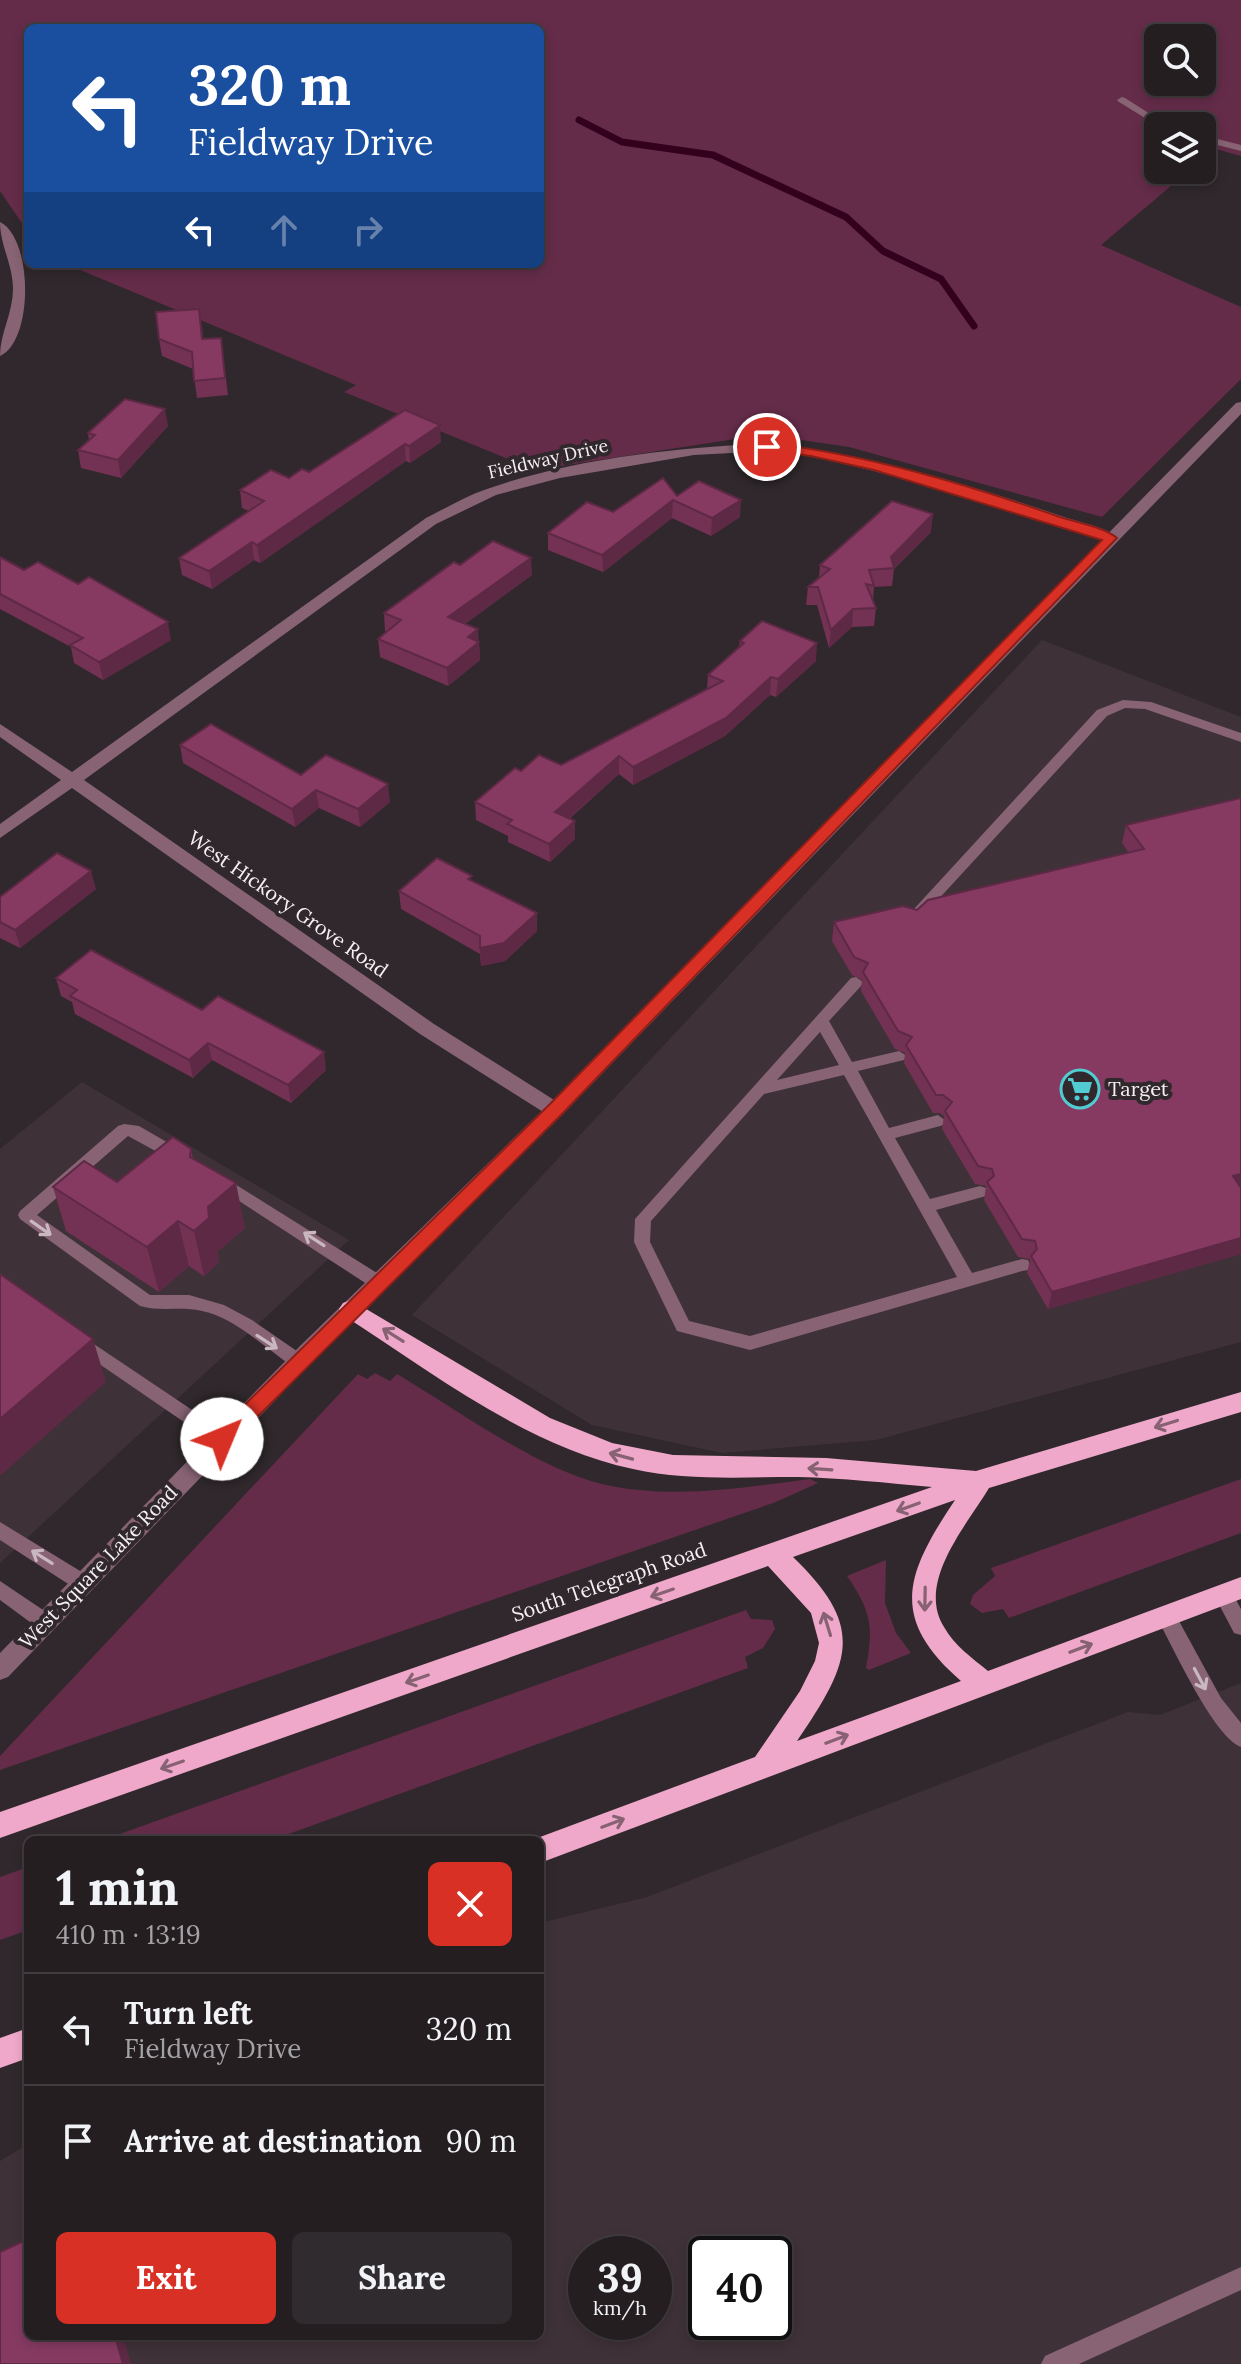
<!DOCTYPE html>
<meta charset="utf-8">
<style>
:root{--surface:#241e21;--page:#302b2e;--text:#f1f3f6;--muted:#a3a2a5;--line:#413c3f;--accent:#d93025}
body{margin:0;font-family:Lora,serif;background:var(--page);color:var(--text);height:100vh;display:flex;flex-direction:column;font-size:30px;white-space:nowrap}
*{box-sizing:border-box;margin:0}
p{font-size:26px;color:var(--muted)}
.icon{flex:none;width:44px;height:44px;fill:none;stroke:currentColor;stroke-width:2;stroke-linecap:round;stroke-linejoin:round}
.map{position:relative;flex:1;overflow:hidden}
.side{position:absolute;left:24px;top:1836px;width:520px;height:504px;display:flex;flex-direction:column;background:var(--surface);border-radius:12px;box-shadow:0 4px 12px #0003,0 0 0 2px var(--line)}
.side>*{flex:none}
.hud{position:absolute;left:24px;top:24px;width:520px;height:244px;border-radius:12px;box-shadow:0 4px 12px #0003,0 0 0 2px var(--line);background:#1a4fa0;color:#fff;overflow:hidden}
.tools{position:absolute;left:1144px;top:24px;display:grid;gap:16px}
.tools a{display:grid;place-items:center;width:72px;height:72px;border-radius:12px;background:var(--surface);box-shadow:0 4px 12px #0003,0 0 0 2px var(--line);font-size:40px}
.speed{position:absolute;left:568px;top:2236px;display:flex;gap:16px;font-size:40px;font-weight:700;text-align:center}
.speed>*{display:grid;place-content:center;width:104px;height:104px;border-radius:50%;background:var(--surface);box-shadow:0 4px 12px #0003,0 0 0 2px var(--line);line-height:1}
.speed small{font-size:20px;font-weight:400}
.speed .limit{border:4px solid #111;border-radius:12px;background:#fff;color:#111}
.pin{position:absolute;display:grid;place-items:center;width:68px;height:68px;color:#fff;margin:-34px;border:4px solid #fff;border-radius:50%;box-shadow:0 2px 8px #0007}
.me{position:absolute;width:88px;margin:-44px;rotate:45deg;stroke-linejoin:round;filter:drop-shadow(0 0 6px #0008)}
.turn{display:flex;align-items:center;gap:28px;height:168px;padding:0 32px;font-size:36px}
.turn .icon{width:104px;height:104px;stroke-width:2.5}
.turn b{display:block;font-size:56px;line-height:68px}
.lanes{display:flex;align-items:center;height:76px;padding:0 32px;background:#0003;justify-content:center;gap:40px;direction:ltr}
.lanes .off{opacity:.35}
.round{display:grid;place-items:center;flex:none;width:84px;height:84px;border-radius:12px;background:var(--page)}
.summary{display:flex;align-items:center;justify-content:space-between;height:136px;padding:0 32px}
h1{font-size:48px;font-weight:700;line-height:60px}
.cta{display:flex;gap:16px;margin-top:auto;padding:16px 32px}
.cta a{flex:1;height:92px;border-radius:12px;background:var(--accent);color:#fff;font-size:32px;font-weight:700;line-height:92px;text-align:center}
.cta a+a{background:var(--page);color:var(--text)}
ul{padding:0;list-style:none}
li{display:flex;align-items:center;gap:24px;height:112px;padding:0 32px;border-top:2px solid var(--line)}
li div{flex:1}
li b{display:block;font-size:30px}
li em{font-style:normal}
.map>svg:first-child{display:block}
.built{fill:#3f3138;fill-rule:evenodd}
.green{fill:#642c49;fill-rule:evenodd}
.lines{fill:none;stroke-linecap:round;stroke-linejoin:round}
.stream{stroke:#33001e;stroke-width:7}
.service{fill:#876373;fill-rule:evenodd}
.minor{fill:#876373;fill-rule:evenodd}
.tertiary{fill:#876373;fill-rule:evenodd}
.trunk{fill:#efa8c9;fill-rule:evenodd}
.wall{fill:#733254}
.shaded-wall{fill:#5e2945}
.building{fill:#863a62;stroke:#5e2945;stroke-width:2}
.oneway{stroke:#c9b8bf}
.oneway2{stroke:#866273}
.route{fill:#d93025;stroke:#8d1f18;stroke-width:2}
.labels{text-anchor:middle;stroke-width:8;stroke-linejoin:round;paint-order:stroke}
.far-street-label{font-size:18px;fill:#f5f0f2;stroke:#30282c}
.street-label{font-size:20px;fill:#f5f0f2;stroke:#30282c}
.poi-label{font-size:20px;fill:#f5f0f2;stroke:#30282c;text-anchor:start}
</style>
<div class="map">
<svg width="1241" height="2364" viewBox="0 0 1241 2364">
<rect width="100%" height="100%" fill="#30282c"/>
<!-- built -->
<g class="built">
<path d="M1042,640L1241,717V1342L876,1440L722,1453L592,1425L412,1315Z"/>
<path d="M82,1082L349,1240L0,1563V1149Z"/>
<path d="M1241,1683V2364H0V2161L28,2144V2336H540V1923L647,1897L1128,1712L1160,1715ZM586,2254H654V2322H586ZM706,2254H774V2322H706Z"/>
</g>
<!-- green -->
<g class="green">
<path d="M0,0H1241V156L1216,149L1202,160V126H1158V170H1190L1101,245L1241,307V379L1102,517L849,447L801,440L735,439L554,467L518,463L344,392L356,385L66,264H540V28H28V232L0,191ZM1158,38H1202V82H1158Z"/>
<path d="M375,1373L390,1381L397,1374C456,1409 538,1469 602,1484C671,1500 741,1488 810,1479L818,1483L776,1502L0,1770V1756L358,1374L367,1379Z"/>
<path d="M1241,1479V1533L1009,1618L1003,1609L982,1613L970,1604L973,1595L995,1576L991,1568Z"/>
<path d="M886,1560L885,1603L896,1633L911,1653L869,1670L866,1668C874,1626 871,1611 847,1576Z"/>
<path d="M746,1610L751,1619L772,1620L775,1629L763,1648L745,1657L748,1668L272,1840H103Z"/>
<path d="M28,1867V1930L0,1940V1877Z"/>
</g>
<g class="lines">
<!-- stream -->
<path class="stream" d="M579,120L622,142L713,155L846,217L883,251L941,279L974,326"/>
<!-- service -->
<g class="service">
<path d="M1122,97L1125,98L1169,126H1158L1119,102L1117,100Z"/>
<path d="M1202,135L1241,145V151L1202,141Z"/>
<path d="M1123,700L1151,702L1241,733V742L1145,709L1125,708L1107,716L923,916H913L911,913L913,910L1097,710Z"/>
<path d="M856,977L863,982L861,986L829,1021L852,1062L899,1051L907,1056L904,1060L858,1071L889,1128L938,1115L946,1121L944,1125L895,1138L930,1199L980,1186L986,1188L988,1192L986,1196L936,1210L972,1273L1022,1259L1028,1260L1030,1265L1028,1270L1022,1271L750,1350L677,1331L634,1242L635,1219L851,978ZM820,1032L839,1065L777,1080ZM844,1075L957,1277L750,1336L689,1321L650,1242L651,1221L764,1094Z"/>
<path d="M124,1124L139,1126L184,1152L186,1156L184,1160H172L128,1136L37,1215L150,1295H189L224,1305L252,1320L304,1356L307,1361L304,1366L298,1368L292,1366C264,1347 235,1318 202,1311C181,1306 161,1312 140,1306L20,1219L18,1215L20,1211L118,1126Z"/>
<path d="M222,1176L385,1278L387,1283L385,1288H373L216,1186L214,1182Z"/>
<path d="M82,1336L228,1434L231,1439L228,1444L222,1446L216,1444L76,1348L73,1343L76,1338Z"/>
<path d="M0,1522L90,1577L92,1583L90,1589L83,1591L76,1589L0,1540Z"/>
<path d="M0,1581L52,1616L54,1622L52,1628L45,1630L38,1628L0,1600Z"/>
<path d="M1223,1587L1230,1589L1241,1609V1635L1234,1633L1214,1595L1216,1589Z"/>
<path d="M1166,1608L1173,1610L1221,1698L1241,1723V1747C1214,1737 1174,1649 1159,1622L1157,1616L1159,1610Z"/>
<path d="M1241,2267V2290L1079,2364H1041L1045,2356Z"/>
</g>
<!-- minor -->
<g class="minor">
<path d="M0,222C33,238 34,341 0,356C0,333 13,313 13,289C13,265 0,245 0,222Z"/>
<path d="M767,443C868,454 971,485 1067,518C1083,523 1106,527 1118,538L1116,541H1106L1030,515L874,471L811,456L767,451L694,455L560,478L496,495L436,524L84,780L434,1024L562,1105L565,1110L562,1115H548L420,1034L72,788L0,838V824L61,780L0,737V724L72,772L426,518C446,508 466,496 487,489C575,458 675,448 767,443Z"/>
</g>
<!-- tertiary -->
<path class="tertiary" d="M1241,402V414L562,1115L316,1358L8,1677L0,1680V1653L300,1346L548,1105L1236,403Z"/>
<!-- trunk -->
<g class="trunk">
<path d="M351,1300L550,1418L612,1443L673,1455L826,1458L976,1471L1241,1392V1412L989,1488C967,1525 916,1582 944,1627C954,1645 972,1658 988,1671L1241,1577V1599L540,1863V1840H532L755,1757L800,1691L815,1661L819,1643L811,1613L768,1566L0,1838V1812L932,1487C887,1483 842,1478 798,1477C743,1477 687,1481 633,1469C526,1446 433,1373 343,1315L339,1309L343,1303ZM955,1500C907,1572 887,1617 961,1681L797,1741C850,1663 867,1628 793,1557Z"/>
<path d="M28,2028V2058L0,2068V2038Z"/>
</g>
</g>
<!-- wall -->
<g class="wall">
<path d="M202,326L203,339L221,338L228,395L197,398L193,369L162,356L159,339Z"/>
<path d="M405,410L441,442L410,463L406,461L393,470L260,563L254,560L212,589L182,575L179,558L249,511L242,508L240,490L309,472Z"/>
<path d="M168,426L121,478L81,468L78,450L89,440L88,433Z"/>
<path d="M677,496L740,517L711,536L672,518L603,572L548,550V533L613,512Z"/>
<path d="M931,532L894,569L892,586L874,587L873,600L876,608L874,626L852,627L829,648L817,605H806L808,587L819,578L820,565Z"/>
<path d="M0,557L24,570L171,640L103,680L74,663L71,647L0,609Z"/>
<path d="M460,565L532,575L465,624L479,641L480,660L448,686L380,657L378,639L387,632L385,631L384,613Z"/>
<path d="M740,641L816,661L776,697L770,695L725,736L633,785L619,774L569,819L575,821V839L550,862L508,842V836L476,820L475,802L521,771L561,765L707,689L708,675L739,647Z"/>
<path d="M180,745L301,775L390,802L360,827L319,808L295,827L183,763Z"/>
<path d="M1241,798V1254L1048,1309L1027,1273L1030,1259L1018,1257L984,1200L986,1186L975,1184L942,1129L944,1116L940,1113H933L904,1063L905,1053L895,1049L861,991L862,980L852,975L832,941L834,922L917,910L1129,853L1122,843L1126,825Z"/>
<path d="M473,882L537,913V931L505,961L481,966L480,954L401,909L399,891Z"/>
<path d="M96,889L20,948L0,938V897Z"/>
<path d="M56,978L202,1010L326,1070L291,1103L212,1060L193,1078L75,1014L72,1002L61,996Z"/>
<path d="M191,1149L193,1158L245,1228L217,1252L219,1262L204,1276L189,1266L159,1292L66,1231L53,1187L117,1182Z"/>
</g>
<!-- shaded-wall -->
<g class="shaded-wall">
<path d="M165,409L168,426L121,478L118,460Z"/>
<path d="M440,425L441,442L410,463L409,446Z"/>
<path d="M405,444L406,461L260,563L257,545Z"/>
<path d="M673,500L672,518L603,572L602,555Z"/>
<path d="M741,500L740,517L711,536L712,518Z"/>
<path d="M933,514L931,532L894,569L891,557Z"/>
<path d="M252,542L254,560L212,589L209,571Z"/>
<path d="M531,558L532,575L450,635L448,617Z"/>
<path d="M853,609L852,627L829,648L831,630Z"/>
<path d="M168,622L171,640L103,680L99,662Z"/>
<path d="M478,629L480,660L448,686L447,668L468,637Z"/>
<path d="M817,643L816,661L776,697L778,679Z"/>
<path d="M771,677L770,695L725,736L633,785V767Z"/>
<path d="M619,756V774L555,830V812Z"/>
<path d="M388,784L390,802L360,827L358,809Z"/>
<path d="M316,790L319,808L295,827L292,809Z"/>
<path d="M575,821V839L550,862L549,844Z"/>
<path d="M91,871L96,889L20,948L15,930Z"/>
<path d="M537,913V931L505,961L481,966L480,948Z"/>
<path d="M208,1043L212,1060L193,1078L189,1060Z"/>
<path d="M324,1052L326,1070L291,1103L288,1085Z"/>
<path d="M1241,1174V1190L1233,1176Z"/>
<path d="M236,1183L245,1228L217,1252L219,1262L204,1276L194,1231L208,1207Z"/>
<path d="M178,1221L189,1266L159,1292L147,1247Z"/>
<path d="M1241,1238V1254L1048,1309L1052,1292Z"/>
<path d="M93,1339L106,1382L0,1476V1419Z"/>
<path d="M115,2336H123L131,2364H123Z"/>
</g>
<!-- building -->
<g class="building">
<path d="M199,309L202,339L221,338L225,378L194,381L192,352L159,339L156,312Z"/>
<path d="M125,399L165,409L118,460L78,450L95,435L88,433Z"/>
<path d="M405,410L440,425L409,446L405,444L392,453L257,545L252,542L209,571L179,558L264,501L240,490L271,470L289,478L302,469L309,472Z"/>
<path d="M663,478L677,496L699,481L741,500L712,518L673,500L602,555L548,533L587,502L613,512Z"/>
<path d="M892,501L933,514L891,557L894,568L869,570L874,586L866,584L876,608L853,609L831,630L818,587H808L830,569L820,565Z"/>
<path d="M493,541L531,558L448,617L478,629L468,637L479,642L447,668L378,639L401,620L384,613L454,562L460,565Z"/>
<path d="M0,557L24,570L38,562L78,584L89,577L168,622L99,662L70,645L83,638L0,594Z"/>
<path d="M762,621L817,643L778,679L771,677L726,718L633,767L619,756L555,812L575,821L549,844L507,824L512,820L475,802L515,768L521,771L539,755L561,765L723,681L708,675L744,643L740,641Z"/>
<path d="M211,724L301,775L326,755L388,784L358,809L316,790L292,809L180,745Z"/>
<path d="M1241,798V1174L1233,1176L1241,1188V1238L1052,1292L1031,1256L1037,1249L1035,1241L1022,1239L987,1182L994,1176L992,1169L978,1166L945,1111L952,1102L943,1095H936L906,1045L912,1037L898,1031L863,972L868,963L854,957L834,922L903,906L917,910L928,900L1144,849L1126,825Z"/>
<path d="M57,853L91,871L15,930L0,922V897Z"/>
<path d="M437,858L472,876L468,879L537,913L504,943L480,948V936L399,891Z"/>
<path d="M91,950L202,1010L218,996L324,1052L288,1085L208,1043L189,1060L70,996L77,990L56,978Z"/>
<path d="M173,1137L191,1149L190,1157L236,1183L208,1207L209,1218L194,1231L178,1221L147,1247L53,1187L84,1161L117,1182Z"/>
<path d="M0,1274L93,1339L0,1419Z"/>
<path d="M28,2239V2336H115L123,2364H0V2252Z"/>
</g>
<!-- one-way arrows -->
<defs><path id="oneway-shaft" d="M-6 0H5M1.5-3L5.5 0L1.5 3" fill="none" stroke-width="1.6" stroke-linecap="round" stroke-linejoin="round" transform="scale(2)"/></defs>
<g class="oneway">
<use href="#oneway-shaft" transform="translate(41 1228) rotate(35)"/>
<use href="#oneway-shaft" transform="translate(314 1239) rotate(-147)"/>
<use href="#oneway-shaft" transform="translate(267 1342) rotate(33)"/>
<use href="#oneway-shaft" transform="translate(42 1557) rotate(-148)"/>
<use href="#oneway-shaft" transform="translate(1200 1679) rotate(62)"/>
</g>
<g class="oneway2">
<use href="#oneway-shaft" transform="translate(393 1335) rotate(-148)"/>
<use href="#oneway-shaft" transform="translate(1166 1424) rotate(163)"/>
<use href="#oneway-shaft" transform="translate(621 1456) rotate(-165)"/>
<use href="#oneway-shaft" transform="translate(820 1469) rotate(-176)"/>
<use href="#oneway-shaft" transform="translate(908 1507) rotate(160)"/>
<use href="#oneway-shaft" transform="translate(662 1593) rotate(161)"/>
<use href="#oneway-shaft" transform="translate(925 1599) rotate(91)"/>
<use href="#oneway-shaft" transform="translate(827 1624) rotate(-107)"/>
<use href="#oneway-shaft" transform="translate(1081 1648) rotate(-21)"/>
<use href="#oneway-shaft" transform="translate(417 1679) rotate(161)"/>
<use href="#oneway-shaft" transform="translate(837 1739) rotate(-21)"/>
<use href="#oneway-shaft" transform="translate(172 1765) rotate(161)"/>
<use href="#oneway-shaft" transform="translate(613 1823) rotate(-21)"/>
</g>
<!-- route -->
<path class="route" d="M767,443C866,454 966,484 1060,517C1078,523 1104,527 1117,538L561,1115L229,1445H215L212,1439L215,1434L549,1105L1102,540L874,470L811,456L763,450V444Z"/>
<!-- icons -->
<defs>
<symbol id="supermarket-ring" viewBox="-11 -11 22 22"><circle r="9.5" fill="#30282c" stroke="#51ccd2" stroke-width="1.5"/><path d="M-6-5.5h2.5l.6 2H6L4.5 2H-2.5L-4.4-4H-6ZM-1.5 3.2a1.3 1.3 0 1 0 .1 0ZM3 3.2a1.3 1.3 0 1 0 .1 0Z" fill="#51ccd2"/></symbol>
</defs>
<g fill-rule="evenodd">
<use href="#supermarket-ring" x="1058" y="1067" width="44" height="44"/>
</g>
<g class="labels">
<!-- far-street labels -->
<g class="far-street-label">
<text transform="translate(548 459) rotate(-13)" y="6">Fieldway Drive</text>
</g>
<!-- street labels -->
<g class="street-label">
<text transform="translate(288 904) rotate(35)" y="7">West Hickory Grove Road</text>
<text transform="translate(98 1567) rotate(-46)" y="7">West Square Lake Road</text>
<text transform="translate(609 1582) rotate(-19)" y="7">South Telegraph Road</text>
</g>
<!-- poi labels -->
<g class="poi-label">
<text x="1108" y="1096">Target</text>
</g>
</g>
</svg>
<div class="tools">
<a><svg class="icon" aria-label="search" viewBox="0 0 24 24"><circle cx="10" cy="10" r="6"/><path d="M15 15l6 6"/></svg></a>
<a><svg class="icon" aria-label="layers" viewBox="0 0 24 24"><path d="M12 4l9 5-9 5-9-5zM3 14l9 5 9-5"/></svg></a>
</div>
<div class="speed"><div>39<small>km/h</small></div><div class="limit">40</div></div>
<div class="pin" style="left:767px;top:447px;background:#d93025"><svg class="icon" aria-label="arrive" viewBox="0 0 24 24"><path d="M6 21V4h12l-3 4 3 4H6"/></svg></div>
<svg class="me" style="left:222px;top:1439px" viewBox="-20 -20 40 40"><circle r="19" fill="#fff"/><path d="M0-13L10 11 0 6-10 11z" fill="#d93025"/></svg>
<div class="hud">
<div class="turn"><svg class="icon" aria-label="left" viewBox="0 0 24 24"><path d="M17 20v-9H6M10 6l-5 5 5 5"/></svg><div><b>320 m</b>Fieldway Drive</div></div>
<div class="lanes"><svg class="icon" aria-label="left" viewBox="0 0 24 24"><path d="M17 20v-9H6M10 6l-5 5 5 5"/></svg><svg class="icon off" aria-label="ahead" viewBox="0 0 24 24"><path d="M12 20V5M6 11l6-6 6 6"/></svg><svg class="icon off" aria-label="right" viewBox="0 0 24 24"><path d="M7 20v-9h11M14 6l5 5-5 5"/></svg></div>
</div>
<section class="side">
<div class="summary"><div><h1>1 min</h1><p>410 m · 13:19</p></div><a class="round" style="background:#d93025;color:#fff"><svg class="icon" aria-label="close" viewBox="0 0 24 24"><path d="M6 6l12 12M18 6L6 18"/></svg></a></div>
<ul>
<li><svg class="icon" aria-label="left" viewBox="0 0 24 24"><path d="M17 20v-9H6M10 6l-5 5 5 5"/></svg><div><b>Turn left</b><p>Fieldway Drive</p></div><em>320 m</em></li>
<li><svg class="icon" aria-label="arrive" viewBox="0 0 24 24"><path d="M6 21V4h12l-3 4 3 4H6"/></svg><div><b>Arrive at destination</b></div><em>90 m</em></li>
</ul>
<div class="cta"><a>Exit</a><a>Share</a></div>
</section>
</div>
